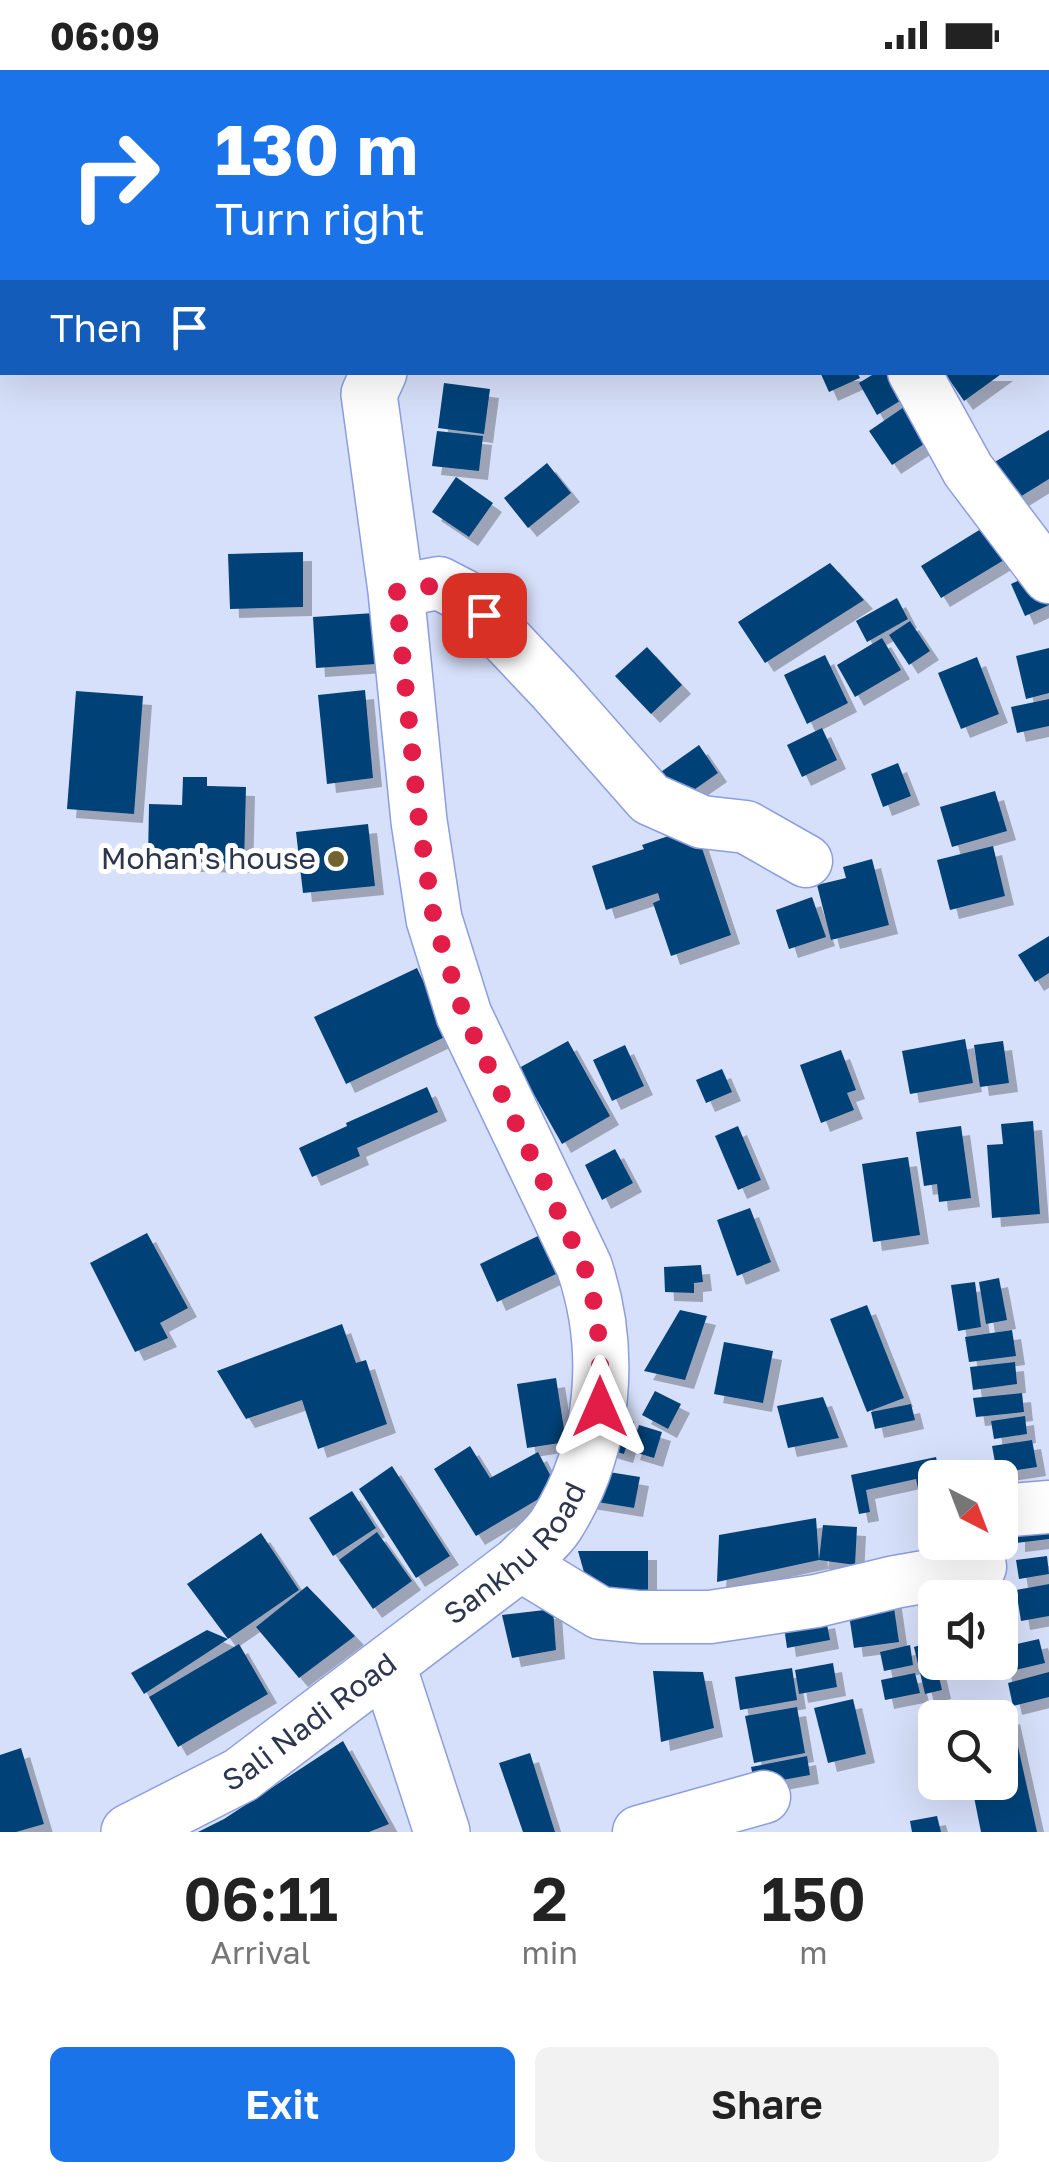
<!DOCTYPE html>
<style>
:root{--surface:#fff;--page:#f2f2f2;--text:#222;--muted:#767676;--accent:#1a73e8}
body{margin:0;font-family:"Golos Text",sans-serif;background:var(--page);color:var(--text);height:100vh;display:flex;flex-direction:column;font-size:38px;white-space:nowrap}
*{box-sizing:border-box;margin:0}
p{font-size:32px;color:var(--muted)}
.icon{flex:none;width:55px;height:55px;fill:none;stroke:currentColor;stroke-width:2;stroke-linecap:round;stroke-linejoin:round}
.map{position:relative;height:1762px;overflow:hidden}
.side{display:flex;flex-direction:column;background:var(--surface);flex:1}
.side>*{flex:none}
.banner{position:absolute;left:0px;top:0px;width:1050px;height:305px;box-shadow:0 10px 40px #0002;background:#1a73e8;color:#fff;overflow:hidden}
.needle{width:65px;rotate:138deg}
.buttons{position:absolute;left:918px;top:1390px;display:grid;gap:20px}
.buttons a{display:grid;place-items:center;width:100px;height:100px;border-radius:15px;background:var(--surface);box-shadow:0 10px 40px #0002;font-size:50px}
.pin{position:absolute;display:grid;place-items:center;width:85px;height:85px;color:#fff;margin:-42px;border-radius:20px;box-shadow:0 5px 15px #0006}
.me{position:absolute;width:110px;margin:-55px;rotate:0deg;stroke-linejoin:round;filter:drop-shadow(0 0 8px #0008)}
.turn{display:flex;align-items:center;gap:35px;height:210px;padding:0 50px;font-size:45px}
.turn .icon{width:130px;height:130px;stroke-width:2.5}
.turn b{display:block;font-size:70px;line-height:85px}
.then{display:flex;align-items:center;height:95px;padding:0 50px;background:#0003;gap:20px;font-size:38px}
.eta{display:flex;justify-content:space-evenly;align-items:center;height:170px;text-align:center}
.eta b{font-size:60px;font-weight:600;line-height:70px}
.primary-button{display:flex;gap:20px;margin-top:auto;padding:20px 50px}
.primary-button a{flex:1;height:115px;border-radius:15px;background:var(--accent);color:#fff;font-size:40px;font-weight:600;line-height:115px;text-align:center}
.primary-button a+a{background:var(--page);color:var(--text)}
.status{display:flex;justify-content:space-between;align-items:center;height:70px;padding:0 50px;background:var(--surface);direction:ltr}
.status svg{height:28px;fill:currentColor}
.map>svg:first-child{display:block}
.building{fill:#044378;filter:url(#shadow)}
.lines{fill:none;stroke-linecap:round;stroke-linejoin:round}
.minor-casing{stroke:#8c9edd;stroke-width:55}
.secondary-casing{stroke:#8c9edd;stroke-width:58}
.minor{stroke:#fff;stroke-width:52}
.secondary{stroke:#fff;stroke-width:55}
.route{stroke:#e11d48;stroke-width:18;stroke-dasharray:0 32.4}
.poi-dot{fill:#746331;stroke:#fff;stroke-width:4}
.labels{text-anchor:middle;stroke-width:10;stroke-linejoin:round;paint-order:stroke}
.poi-label{font-size:30px;fill:#2e364f;stroke:#fff;text-anchor:end}
.street-label{font-size:30px;fill:#2e364f;stroke:#fff}
</style>
<div class="status"><b>06:09</b><svg viewBox="0 0 49 12"><path d="M0 12V9h3v3zM5 12V6h3v6zM10 12V3h3v9zM15 12V0h3v12zM26 1h20v11H26zM47 4h2v5h-2z"/></svg></div>
<div class="map">
<svg width="1049" height="1762" viewBox="0 0 1049 1762">
<defs>
<filter id="shadow"><feDropShadow dx="9" dy="9" stdDeviation="0" flood-color="#0004"/></filter>
</defs>
<rect width="100%" height="100%" fill="#d7e0fa"/>
<!-- building -->
<g class="building">
<path d="M820,302H857L860,308L829,322Z"/>
<path d="M877,302H902L913,323L877,345L859,313Z"/>
<path d="M944,302H1004L964,331Z"/>
<path d="M444,313L490,319L484,364L438,358Z"/>
<path d="M920,326L944,361L892,395L869,361Z"/>
<path d="M1049,360V409L1015,430L993,393Z"/>
<path d="M437,361L483,366L479,401L432,396Z"/>
<path d="M547,393L571,423L528,458L504,428Z"/>
<path d="M456,407L493,433L469,467L432,442Z"/>
<path d="M989,454L1009,487L941,528L921,496Z"/>
<path d="M303,482V537L230,539L228,484Z"/>
<path d="M830,493L864,530L765,593L738,552Z"/>
<path d="M1037,502L1049,528V535L1025,546L1011,514Z"/>
<path d="M897,528L908,549L867,572L856,551Z"/>
<path d="M374,543L376,594L316,598L313,547Z"/>
<path d="M910,551L930,581L909,595L889,565Z"/>
<path d="M882,568L901,600L855,627L837,595Z"/>
<path d="M647,577L682,615L651,644L615,606Z"/>
<path d="M1049,578V623L1026,629L1016,586Z"/>
<path d="M825,585L848,633L807,654L784,605Z"/>
<path d="M977,587L999,644L961,659L938,603Z"/>
<path d="M365,620L373,708L327,714L318,625Z"/>
<path d="M76,621L143,626L134,744L67,739Z"/>
<path d="M1049,629V656L1017,663L1011,637Z"/>
<path d="M822,658L837,690L802,707L787,675Z"/>
<path d="M699,675L718,703L678,731L658,704Z"/>
<path d="M898,693L911,726L883,737L871,704Z"/>
<path d="M183,707H207V716L246,717L244,794L148,792L149,734L182,735Z"/>
<path d="M995,721L1007,761L952,777L940,737Z"/>
<path d="M368,754L375,816L303,823L296,762Z"/>
<path d="M695,757L731,865L671,886L653,833L660,830L658,823L606,840L592,796L644,779L642,775Z"/>
<path d="M993,776L1005,826L950,840L937,790Z"/>
<path d="M872,789L889,855L831,870L817,815L846,808L843,797Z"/>
<path d="M812,827L826,867L789,879L776,840Z"/>
<path d="M1049,866V903L1035,912L1018,885Z"/>
<path d="M417,898L449,965L346,1014L314,947Z"/>
<path d="M965,969L973,1013L910,1024L902,981Z"/>
<path d="M568,971L610,1046L562,1074L519,998Z"/>
<path d="M1003,971L1009,1013L980,1017L974,975Z"/>
<path d="M625,975L644,1016L612,1031L593,990Z"/>
<path d="M841,980L856,1020L847,1023L854,1040L821,1053L800,995Z"/>
<path d="M722,999L732,1022L706,1033L696,1010Z"/>
<path d="M427,1017L438,1042L357,1078L360,1086L312,1107L299,1078L347,1056L346,1053Z"/>
<path d="M1033,1051L1040,1144L992,1148L987,1075L1003,1074L1001,1054Z"/>
<path d="M738,1056L761,1110L738,1120L715,1066Z"/>
<path d="M961,1056L971,1128L939,1132L937,1114L924,1116L916,1062Z"/>
<path d="M615,1079L633,1113L602,1130L585,1095Z"/>
<path d="M908,1087L920,1165L873,1172L862,1094Z"/>
<path d="M750,1138L771,1192L737,1206L717,1150Z"/>
<path d="M147,1163L188,1238L160,1253L168,1268L135,1282L90,1193Z"/>
<path d="M538,1166L556,1204L497,1232L480,1194Z"/>
<path d="M701,1195L703,1212L694,1213V1223L665,1222L664,1197Z"/>
<path d="M999,1208L1007,1250L986,1254L979,1212Z"/>
<path d="M975,1212L981,1257L958,1261L951,1215Z"/>
<path d="M867,1235L904,1328L867,1342L830,1249Z"/>
<path d="M680,1240L707,1246L685,1310L644,1301Z"/>
<path d="M342,1254L356,1293L366,1290L387,1354L318,1379L302,1330L246,1349L217,1301Z"/>
<path d="M1012,1260L1016,1286L969,1292L965,1267Z"/>
<path d="M724,1272L773,1281L763,1333L714,1324Z"/>
<path d="M1015,1292L1017,1314L973,1320L970,1297Z"/>
<path d="M556,1308L566,1372L527,1378L517,1314Z"/>
<path d="M655,1321L681,1334L668,1359L642,1345Z"/>
<path d="M1022,1323L1024,1342L976,1347L973,1328Z"/>
<path d="M823,1327L839,1368L788,1378L777,1336Z"/>
<path d="M911,1334L915,1350L875,1359L871,1342Z"/>
<path d="M618,1346L634,1352L624,1384L607,1379Z"/>
<path d="M1025,1346L1027,1364L994,1369L991,1351Z"/>
<path d="M639,1355L662,1362L654,1388L631,1381Z"/>
<path d="M1032,1370L1037,1397L997,1403L992,1376Z"/>
<path d="M470,1376L490,1408L538,1382L557,1418L476,1466L434,1399Z"/>
<path d="M936,1387L940,1408H935V1468L929,1469L916,1409L866,1420L870,1442L859,1444L851,1405Z"/>
<path d="M392,1396L450,1486L416,1508L359,1419Z"/>
<path d="M590,1399L640,1407L634,1438L585,1430Z"/>
<path d="M352,1421L376,1458L333,1486L309,1448Z"/>
<path d="M1049,1442V1469L1016,1473V1448Z"/>
<path d="M816,1448L819,1490L717,1512L719,1465Z"/>
<path d="M823,1455L857,1457L855,1495L819,1490Z"/>
<path d="M377,1462L412,1511L373,1539L339,1490Z"/>
<path d="M261,1463L299,1520L228,1569L187,1514Z"/>
<path d="M578,1481H648V1522L590,1523Z"/>
<path d="M1047,1486L1049,1504L1019,1509L1016,1490Z"/>
<path d="M1049,1514V1546L1021,1551L1016,1520Z"/>
<path d="M307,1516L355,1566L299,1608L256,1557Z"/>
<path d="M892,1524L899,1572L854,1578L847,1531Z"/>
<path d="M553,1539L556,1580L512,1588L502,1545Z"/>
<path d="M826,1549L830,1570L787,1578L784,1557Z"/>
<path d="M207,1560L228,1569L144,1624L131,1603Z"/>
<path d="M1039,1569L1045,1593L1003,1603L1000,1578Z"/>
<path d="M931,1572L942,1620L925,1624L914,1577Z"/>
<path d="M239,1574L268,1624L178,1677L149,1627Z"/>
<path d="M910,1575L913,1595L884,1601L880,1582Z"/>
<path d="M833,1593L837,1617L799,1624L795,1600Z"/>
<path d="M792,1598L797,1630L740,1640L735,1607Z"/>
<path d="M653,1601L703,1602L714,1658L661,1672Z"/>
<path d="M1049,1602V1627L1013,1636L1008,1613Z"/>
<path d="M915,1603L920,1623L885,1630L881,1610Z"/>
<path d="M853,1629L866,1684L828,1693L814,1638Z"/>
<path d="M797,1637L805,1683L754,1693L745,1646Z"/>
<path d="M1011,1645L1037,1762H981L971,1712H1000V1649Z"/>
<path d="M343,1671L389,1754L369,1762H198L224,1749Z"/>
<path d="M21,1678L44,1754L16,1762H0V1685Z"/>
<path d="M530,1683L555,1762H523L499,1693Z"/>
<path d="M807,1686L810,1705L755,1715L751,1697Z"/>
<path d="M937,1746L941,1762H912L910,1751Z"/>
</g>
<g class="lines">
<defs>
<g id="minor">
<path d="M756,0L757,2"/>
<path d="M914,302L968,400L1049,507"/>
<path d="M396,521L439,513L466,527L554,620L650,729L702,752L746,757L806,791"/>
<path d="M1000,1441L1049,1437"/>
<path d="M519,1494L600,1543L640,1547H710L816,1531L895,1512L980,1497L976,1472"/>
<path d="M639,1762L764,1727"/>
</g>
<g id="secondary">
<path d="M553,2L554,0"/>
<path d="M388,1596L442,1762"/>
<path id="s1" d="M129,1762L241,1705L519,1494C531,1481 547,1469 556,1455C605,1378 613,1281 584,1196L464,945L434,849L419,751L396,521L369,324L379,302"/>
</g>
</defs>
<!-- minor casing -->
<use href="#minor" class="minor-casing"/>
<!-- secondary casing -->
<use href="#secondary" class="secondary-casing"/>
<!-- minor -->
<use href="#minor" class="minor"/>
<!-- secondary -->
<use href="#secondary" class="secondary"/>
</g>
<g class="lines">
<!-- route -->
<path class="route" d="M484,545C451,510 441,513 396,522L419,751L434,850L464,945L584,1196C600,1242 601,1288 600,1337"/>
</g>
<!-- markers -->
<circle class="poi-dot" cx="336" cy="789" r="10"/>
<g class="labels">
<!-- poi labels -->
<g class="poi-label">
<text x="316" y="799">Mohan's house</text>
</g>
<!-- street labels -->
<g class="street-label">
<text dy="10" stroke="none"><textPath href="#s1" startOffset="480">Sankhu Road</textPath></text>
<text dy="10" stroke="none"><textPath href="#s1" startOffset="212">Sali Nadi Road</textPath></text>
</g>
</g>
</svg>
<div class="buttons">
<a><svg class="needle" viewBox="-14 -14 28 28"><path d="M0-13l5 13h-10z" fill="#e53935"/><path d="M0 13l5-13h-10z" fill="#767676"/></svg></a>
<a><svg class="icon" aria-label="sound" viewBox="0 0 24 24"><path d="M4 9h4l5-4v14l-5-4H4zM17 9q2 3 0 6"/></svg></a>
<a><svg class="icon" aria-label="search" viewBox="0 0 24 24"><circle cx="10" cy="10" r="6"/><path d="M15 15l6 6"/></svg></a>
</div>
<div class="pin" style="left:484px;top:545px;background:#d93025"><svg class="icon" aria-label="arrive" viewBox="0 0 24 24"><path d="M6 21V4h12l-3 4 3 4H6"/></svg></div>
<svg class="me" style="left:600px;top:1337px" viewBox="-20 -20 40 40"><path d="M0-17L14 15 0 8-14 15z" fill="#e11d48" stroke="#fff" stroke-width="4"/></svg>
<div class="banner">
<div class="turn"><svg class="icon" aria-label="right" viewBox="0 0 24 24"><path d="M7 20v-9h11M14 6l5 5-5 5"/></svg><div><b>130 m</b>Turn right</div></div>
<div class="then">Then<svg class="icon" aria-label="arrive" viewBox="0 0 24 24"><path d="M6 21V4h12l-3 4 3 4H6"/></svg></div>
</div>
</div>
<section class="side">
<div class="eta">
<div><b>06:11</b><p>Arrival</p></div>
<div><b>2</b><p>min</p></div>
<div><b>150</b><p>m</p></div>
</div>
<div class="primary-button"><a>Exit</a><a>Share</a></div>
</section>
